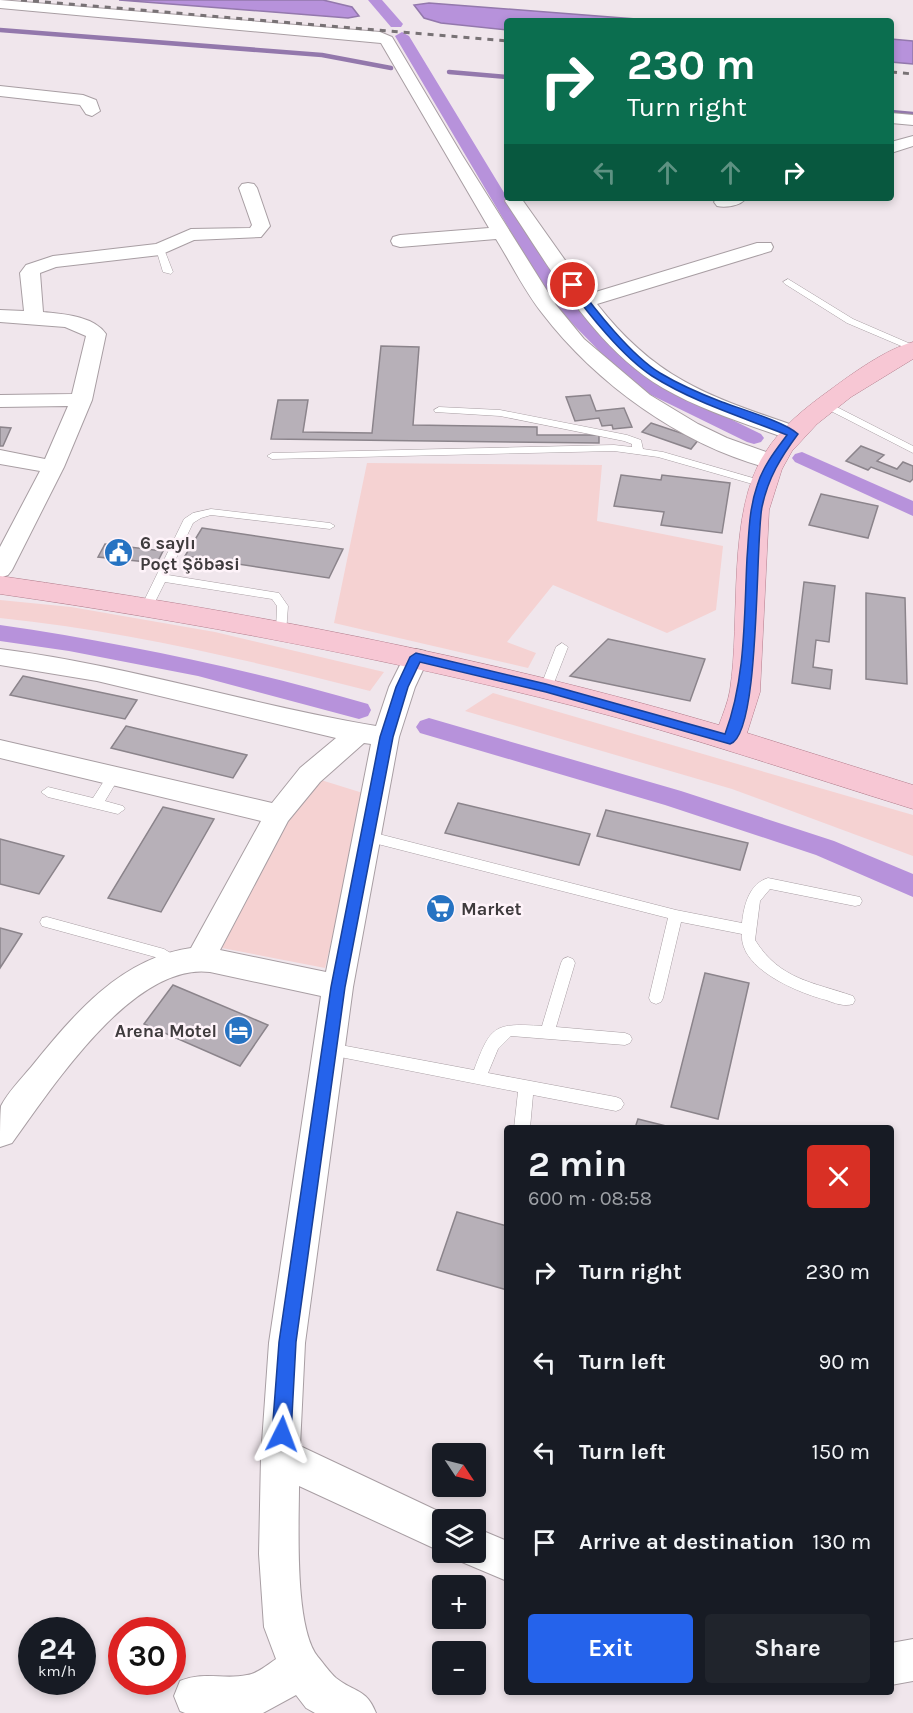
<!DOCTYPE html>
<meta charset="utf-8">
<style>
:root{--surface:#171b24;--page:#20242c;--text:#f1f3f6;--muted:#9ea1a6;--accent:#2563eb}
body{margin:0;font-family:Karla,sans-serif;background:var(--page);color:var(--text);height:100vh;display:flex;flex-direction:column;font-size:22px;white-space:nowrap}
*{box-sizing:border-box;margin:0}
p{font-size:20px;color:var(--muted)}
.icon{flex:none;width:33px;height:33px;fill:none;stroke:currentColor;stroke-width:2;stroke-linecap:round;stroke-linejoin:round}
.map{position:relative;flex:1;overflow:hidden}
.drawer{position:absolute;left:504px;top:1125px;width:390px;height:570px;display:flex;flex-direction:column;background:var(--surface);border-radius:6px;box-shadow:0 3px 9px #0003}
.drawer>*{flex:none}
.top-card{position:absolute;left:504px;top:18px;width:390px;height:183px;border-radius:6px;box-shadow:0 3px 9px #0003;background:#0b6e4f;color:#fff;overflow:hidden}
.needle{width:39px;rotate:125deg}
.buttons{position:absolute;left:432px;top:1443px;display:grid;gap:12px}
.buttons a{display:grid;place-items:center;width:54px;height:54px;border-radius:6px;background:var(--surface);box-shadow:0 3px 9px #0003;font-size:30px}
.speed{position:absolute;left:18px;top:1617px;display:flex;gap:12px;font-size:30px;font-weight:700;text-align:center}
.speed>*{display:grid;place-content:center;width:78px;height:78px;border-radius:50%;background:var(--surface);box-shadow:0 3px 9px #0003;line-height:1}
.speed small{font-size:15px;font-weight:400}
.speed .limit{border:9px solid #d22;background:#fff;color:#111}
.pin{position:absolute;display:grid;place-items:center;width:51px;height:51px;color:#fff;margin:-26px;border:3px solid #fff;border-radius:50%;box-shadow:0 2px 6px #0007}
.me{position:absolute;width:66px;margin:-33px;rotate:3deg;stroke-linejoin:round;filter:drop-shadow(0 0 4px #0008)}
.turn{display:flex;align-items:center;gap:21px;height:126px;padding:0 24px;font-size:27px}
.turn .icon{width:78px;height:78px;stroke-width:2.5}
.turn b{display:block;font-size:42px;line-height:51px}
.lanes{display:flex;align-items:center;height:57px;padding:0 24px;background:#0003;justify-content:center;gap:30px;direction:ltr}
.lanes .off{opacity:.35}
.round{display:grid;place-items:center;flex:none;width:63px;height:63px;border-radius:6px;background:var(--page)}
.headline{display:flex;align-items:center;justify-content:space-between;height:102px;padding:0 24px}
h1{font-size:36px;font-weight:700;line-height:45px}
.primary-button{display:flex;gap:12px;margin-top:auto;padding:12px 24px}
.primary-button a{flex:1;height:69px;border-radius:6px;background:var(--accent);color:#fff;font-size:24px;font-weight:700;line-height:69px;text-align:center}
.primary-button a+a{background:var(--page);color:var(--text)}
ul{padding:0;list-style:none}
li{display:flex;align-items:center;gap:18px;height:90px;padding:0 24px}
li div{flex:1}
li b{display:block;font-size:22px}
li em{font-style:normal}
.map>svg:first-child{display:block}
.green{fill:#f5d2d2}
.water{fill:#b792db;stroke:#9378ac;stroke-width:1.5}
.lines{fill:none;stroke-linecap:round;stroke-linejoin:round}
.stream{stroke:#9378ac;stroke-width:4.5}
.canal{fill:#b792db;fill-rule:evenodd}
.building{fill:#b7b0b8;stroke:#8b848b;stroke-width:1.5}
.lane-casing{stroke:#a89ea3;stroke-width:1}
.street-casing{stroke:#a89ea3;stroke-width:2}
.primary-casing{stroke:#b37e8d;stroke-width:1}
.lane{fill:#fff;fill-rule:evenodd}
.street{fill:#fff;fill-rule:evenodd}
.primary{fill:#f7c7d4;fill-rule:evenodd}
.rail{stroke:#787275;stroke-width:3;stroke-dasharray:6 6;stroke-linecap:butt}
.route{fill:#2563eb;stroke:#184099;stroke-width:1.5}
.labels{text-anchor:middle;stroke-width:5;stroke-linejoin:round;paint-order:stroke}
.poi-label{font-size:18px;font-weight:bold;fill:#3f3b3d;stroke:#fef3f9;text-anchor:start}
</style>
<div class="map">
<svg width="913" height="1713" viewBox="0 0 913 1713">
<rect width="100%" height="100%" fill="#f0e6ec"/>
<!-- green -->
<g class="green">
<path d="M367,463L602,465L597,521L723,546L716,610L667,633L553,585L507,642L536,653L528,668L334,623Z"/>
<path d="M0,600L71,607L215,632L384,672L370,691C248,660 125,631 0,618Z"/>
<path d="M493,693L913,815V856L732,789L465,711Z"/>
<path d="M321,780L366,794L325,968L222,948L288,819Z"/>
</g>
<!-- water -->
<g class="water">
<path d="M119,0H323L352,7L359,16L348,18Z"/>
<path d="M429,3L662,21H507V30L441,23L424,18L414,5Z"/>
<path d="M891,39L913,41V64L891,62Z"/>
</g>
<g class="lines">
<!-- stream -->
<g class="stream">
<path d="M0,30L322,55L391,68"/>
<path d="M449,72L507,77"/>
<path d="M891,112L913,114"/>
</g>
<!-- canal -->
<g class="canal">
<path d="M368,0H382L403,24L401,27H391Z"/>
<path d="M402,32L409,36L568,298L634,364L659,384L761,434L764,438L761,442L754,444L747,442L645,392L620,372L554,305L395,36Z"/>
<path d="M802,452L913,501V516L795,462L792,458L795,454Z"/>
<path d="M0,625C124,643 247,669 368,704L371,710L368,716L359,719L198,676L69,651L0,641Z"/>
<path d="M429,718L681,791L834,841L913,874V897L816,855L665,805L420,733L416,727L420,721Z"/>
</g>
</g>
<!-- building -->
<g class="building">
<path d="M381,346L419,347L413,425L537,427V435H599V443L271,439L278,400H308L303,432L372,433Z"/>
<path d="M590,395L596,411L624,408L632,427L613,429L612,425L602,426L599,418L575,421L566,397Z"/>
<path d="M651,423L699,439L691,449L642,432Z"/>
<path d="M0,427L11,428L3,446H0Z"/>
<path d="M861,446L884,455L877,461L897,469L903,462L913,466V479L910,482L871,467L868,470L846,461Z"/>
<path d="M621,475L661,480L662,475L730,483L722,533L661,525L664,512L614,506Z"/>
<path d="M821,494L878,506L868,538L809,525Z"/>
<path d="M202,528L343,549L329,578L185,556Z"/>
<path d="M105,544L163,551L157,563L98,557Z"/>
<path d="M804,582L835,586L829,642L816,640L813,667L832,670L830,689L792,683Z"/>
<path d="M866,593L905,598L907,684L866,679Z"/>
<path d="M608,639L705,659L690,701L570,676Z"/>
<path d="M23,676L137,700L125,719L10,695Z"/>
<path d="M126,726L247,755L233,778L111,748Z"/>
<path d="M458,803L590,834L579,865L445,833Z"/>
<path d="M163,807L214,819L161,912L108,898Z"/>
<path d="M606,810L748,843L740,870L597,836Z"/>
<path d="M0,839L64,856L39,894L0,884Z"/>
<path d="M0,928L22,934L0,968Z"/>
<path d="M705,973L749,983L718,1119L671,1107Z"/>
<path d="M173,985L268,1025L240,1066L144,1024Z"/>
<path d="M638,1119L674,1128H635Z"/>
<path d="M457,1212L507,1226V1290L437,1270Z"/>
</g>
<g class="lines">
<defs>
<g id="lane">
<path d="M160,246L164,249L173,272L171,274L163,272L156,249Z"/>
<path d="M788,279L853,319L913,345V351L847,323L785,284L783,282Z"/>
<path d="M827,402L913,446V453L823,407V403Z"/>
<path d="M439,407L500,410L627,435L641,440L643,449L663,452L767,482L768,484L763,487L658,457L614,451L272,459L267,456L272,453L614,445L632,447V444L624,441L500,416L435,412L434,410Z"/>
<path d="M211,509L330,523L335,526L330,529L211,515L201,518L193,523L168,575L279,593L288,606L286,633H278L276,630L277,606L272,599L165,582L152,608H144L142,605L184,519L193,513Z"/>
<path d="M562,643L568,647L552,688L550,691H542L540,688L556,647Z"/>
<path d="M114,771L120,776L105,801L123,806L125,809L118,814L48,797L41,792L48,787L93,798L109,773Z"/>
<path d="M367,831L676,910L742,923C744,905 749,884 768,878L860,897L862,901L860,905L855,906L770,889L760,901L755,940C780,980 813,982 853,996L855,1000L853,1004C844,1007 834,1003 826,1000C799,993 739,969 742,934L681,922L663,998L661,1002L656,1004L651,1002L649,998L668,918L362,840L360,836L362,832Z"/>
<path d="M47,917L164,949L177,957L179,961L177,965L172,967L155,957L42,926L40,922L42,918Z"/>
<path d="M568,957L573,959L575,963L556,1027L625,1033L630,1035L632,1039L630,1043L625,1045L511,1036L498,1049L488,1073L616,1097L621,1099L624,1104L621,1109L616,1111L533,1095L530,1128H514L518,1092L330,1055L325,1053L323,1049L325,1045L330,1043L474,1070C491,1025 494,1023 542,1026L561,963L563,959Z"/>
</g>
<g id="street">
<path d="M0,0L380,32L392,37L462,155L556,305L584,339L650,395L698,424L727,438L780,457L783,462L780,467L772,469C684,447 597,385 542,313C524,290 511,263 496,239L400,247L393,245L391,241L393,237L400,235L489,228L381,43L0,8Z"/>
<path d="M0,86L83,95L96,100L100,111L92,116L86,114L80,105L0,96Z"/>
<path d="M891,113L913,115V125L891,123Z"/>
<path d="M913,136V146L891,153V142Z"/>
<path d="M248,183L254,184L257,188L270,226L261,237L194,240L160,255L56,267L40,273L43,312C63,314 94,316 106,334L92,400L64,467L12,570L8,575L0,578V547L40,471L0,464V450L45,459L68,406L0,407V395L72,394L86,336L65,327L0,322V310L24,311L20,273L26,265L53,256L156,244L191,229L250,228L252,225L239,188L242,184Z"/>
<path d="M507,198H521L589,294L757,243H771L773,247L771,251L597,304C658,382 712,397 801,428L804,433L801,438L793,439L785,438C744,423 701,410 663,388C592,346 550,267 505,201Z"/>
<path d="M717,198H746C741,206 725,208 717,206L714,202Z"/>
<path d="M0,649C127,665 250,705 376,726L389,687L407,651L416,649L425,651L429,657L415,687L399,737L353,987L305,1343L300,1446L457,1520H442V1552L299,1486C299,1525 294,1628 318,1657C324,1664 330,1673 336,1678C355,1693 366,1688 376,1713H315L306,1708L296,1695L263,1713H185L180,1711L174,1696L180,1681C204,1671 223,1680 247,1675C257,1674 267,1665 276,1659L264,1627L259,1554L261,1457L269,1343L321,996L210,972C133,962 52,1088 12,1143L0,1147C0,1136 0,1116 1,1106C8,1092 22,1078 32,1066C74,1014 121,958 191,948L261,821L0,758V740L272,803L300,768L336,738L97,681L0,665ZM364,743L371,744L326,972L220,950L288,821L320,782Z"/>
<path d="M476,1528L507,1541V1581L462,1562L458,1552H476Z"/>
<path d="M913,1639V1681L891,1685V1643Z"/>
</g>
<path id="primary" d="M913,342V359L851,397L817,424L792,451L782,469L769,510L760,692L747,733L913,785V809C800,774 689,736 574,706C385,658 193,622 0,594V576C243,611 484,656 719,725C723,714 728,702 730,690C741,620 726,513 765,453C781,427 805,408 830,390C853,373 886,349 913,342Z"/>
</defs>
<!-- lane casing -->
<use href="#lane" class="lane-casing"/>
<!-- street casing -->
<use href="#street" class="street-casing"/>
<!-- primary casing -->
<use href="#primary" class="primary-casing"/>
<!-- lane -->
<use href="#lane" class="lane"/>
<!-- street -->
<use href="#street" class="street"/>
<!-- primary -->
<use href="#primary" class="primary"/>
<!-- rail -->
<g class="rail">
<path d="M21,0L507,41"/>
<path d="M891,72L913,74"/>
</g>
</g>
<!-- route -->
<path class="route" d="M569,283H576C595,310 632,356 660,373C680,385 701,394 722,402C741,409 785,422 798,434C781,457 768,478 762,507C755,541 761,735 730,744L546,692L420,662L408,687L393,737L345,987L296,1342L291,1434L288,1441L282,1443L275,1441L272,1434L279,1342L331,987L380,737L396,687L410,657L416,653L546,684L725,734C746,678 744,616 747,558C749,533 749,509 757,486C763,466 775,451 787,435C742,417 693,402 652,376C623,357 588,314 568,285Z"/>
<!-- icons -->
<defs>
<symbol id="civic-disc" viewBox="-11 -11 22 22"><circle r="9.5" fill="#2673c2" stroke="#fef3f9"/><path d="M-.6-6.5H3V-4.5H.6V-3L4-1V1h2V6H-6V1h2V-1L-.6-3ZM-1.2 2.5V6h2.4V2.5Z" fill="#fff"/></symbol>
<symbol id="supermarket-disc" viewBox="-11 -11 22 22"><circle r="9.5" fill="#2673c2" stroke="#fef3f9"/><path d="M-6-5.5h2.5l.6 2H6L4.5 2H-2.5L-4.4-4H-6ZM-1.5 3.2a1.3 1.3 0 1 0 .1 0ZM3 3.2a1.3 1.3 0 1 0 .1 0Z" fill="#fff"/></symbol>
<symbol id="hotel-disc" viewBox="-11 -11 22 22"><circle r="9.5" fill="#2673c2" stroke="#fef3f9"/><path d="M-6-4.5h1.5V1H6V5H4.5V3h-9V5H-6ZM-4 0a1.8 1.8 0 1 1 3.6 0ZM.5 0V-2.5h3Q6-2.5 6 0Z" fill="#fff"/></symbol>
</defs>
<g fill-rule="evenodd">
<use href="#civic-disc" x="102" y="536" width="33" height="33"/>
<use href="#supermarket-disc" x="424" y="892" width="33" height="33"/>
<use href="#hotel-disc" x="222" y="1014" width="33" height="33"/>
</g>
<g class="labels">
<!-- poi labels -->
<g class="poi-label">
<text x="140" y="549">6 saylı<tspan x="140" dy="21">Poçt Şöbəsi</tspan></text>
<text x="461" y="915">Market</text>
<text x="217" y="1037" text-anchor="end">Arena Motel</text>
</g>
</g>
</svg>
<div class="buttons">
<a><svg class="needle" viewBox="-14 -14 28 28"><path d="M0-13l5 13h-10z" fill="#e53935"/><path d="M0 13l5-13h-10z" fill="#9ea1a6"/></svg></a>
<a><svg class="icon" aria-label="layers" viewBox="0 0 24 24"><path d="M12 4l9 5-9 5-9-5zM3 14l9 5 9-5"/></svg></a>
<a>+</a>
<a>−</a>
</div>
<div class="speed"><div>24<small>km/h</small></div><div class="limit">30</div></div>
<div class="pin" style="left:573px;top:285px;background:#d93025"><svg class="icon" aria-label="arrive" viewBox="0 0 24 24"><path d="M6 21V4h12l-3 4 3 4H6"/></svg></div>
<svg class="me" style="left:282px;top:1434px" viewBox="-20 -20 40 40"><path d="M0-17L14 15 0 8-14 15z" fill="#2563eb" stroke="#fff" stroke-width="4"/></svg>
<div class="top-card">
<div class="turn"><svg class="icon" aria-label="right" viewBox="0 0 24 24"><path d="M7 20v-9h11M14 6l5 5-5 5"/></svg><div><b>230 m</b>Turn right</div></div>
<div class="lanes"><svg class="icon off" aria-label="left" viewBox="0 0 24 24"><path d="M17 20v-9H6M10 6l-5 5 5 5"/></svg><svg class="icon off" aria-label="ahead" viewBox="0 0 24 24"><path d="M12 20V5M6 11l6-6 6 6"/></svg><svg class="icon off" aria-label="ahead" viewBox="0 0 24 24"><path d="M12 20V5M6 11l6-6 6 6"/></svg><svg class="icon" aria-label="right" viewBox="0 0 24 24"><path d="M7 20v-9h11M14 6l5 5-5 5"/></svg></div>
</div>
<section class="drawer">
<div class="headline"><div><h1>2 min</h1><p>600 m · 08:58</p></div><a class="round" style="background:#d93025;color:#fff"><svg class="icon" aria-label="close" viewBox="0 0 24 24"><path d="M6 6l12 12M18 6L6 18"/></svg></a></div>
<ul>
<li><svg class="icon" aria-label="right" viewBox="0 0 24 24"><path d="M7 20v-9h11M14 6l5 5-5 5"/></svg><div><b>Turn right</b></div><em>230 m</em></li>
<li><svg class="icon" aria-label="left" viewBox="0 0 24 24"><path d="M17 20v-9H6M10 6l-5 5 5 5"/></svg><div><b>Turn left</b></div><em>90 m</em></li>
<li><svg class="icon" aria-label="left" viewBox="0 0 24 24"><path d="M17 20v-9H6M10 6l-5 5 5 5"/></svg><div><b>Turn left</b></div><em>150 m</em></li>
<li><svg class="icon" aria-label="arrive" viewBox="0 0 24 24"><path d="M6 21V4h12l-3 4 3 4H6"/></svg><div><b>Arrive at destination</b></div><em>130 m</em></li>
</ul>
<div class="primary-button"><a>Exit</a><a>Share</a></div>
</section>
</div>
